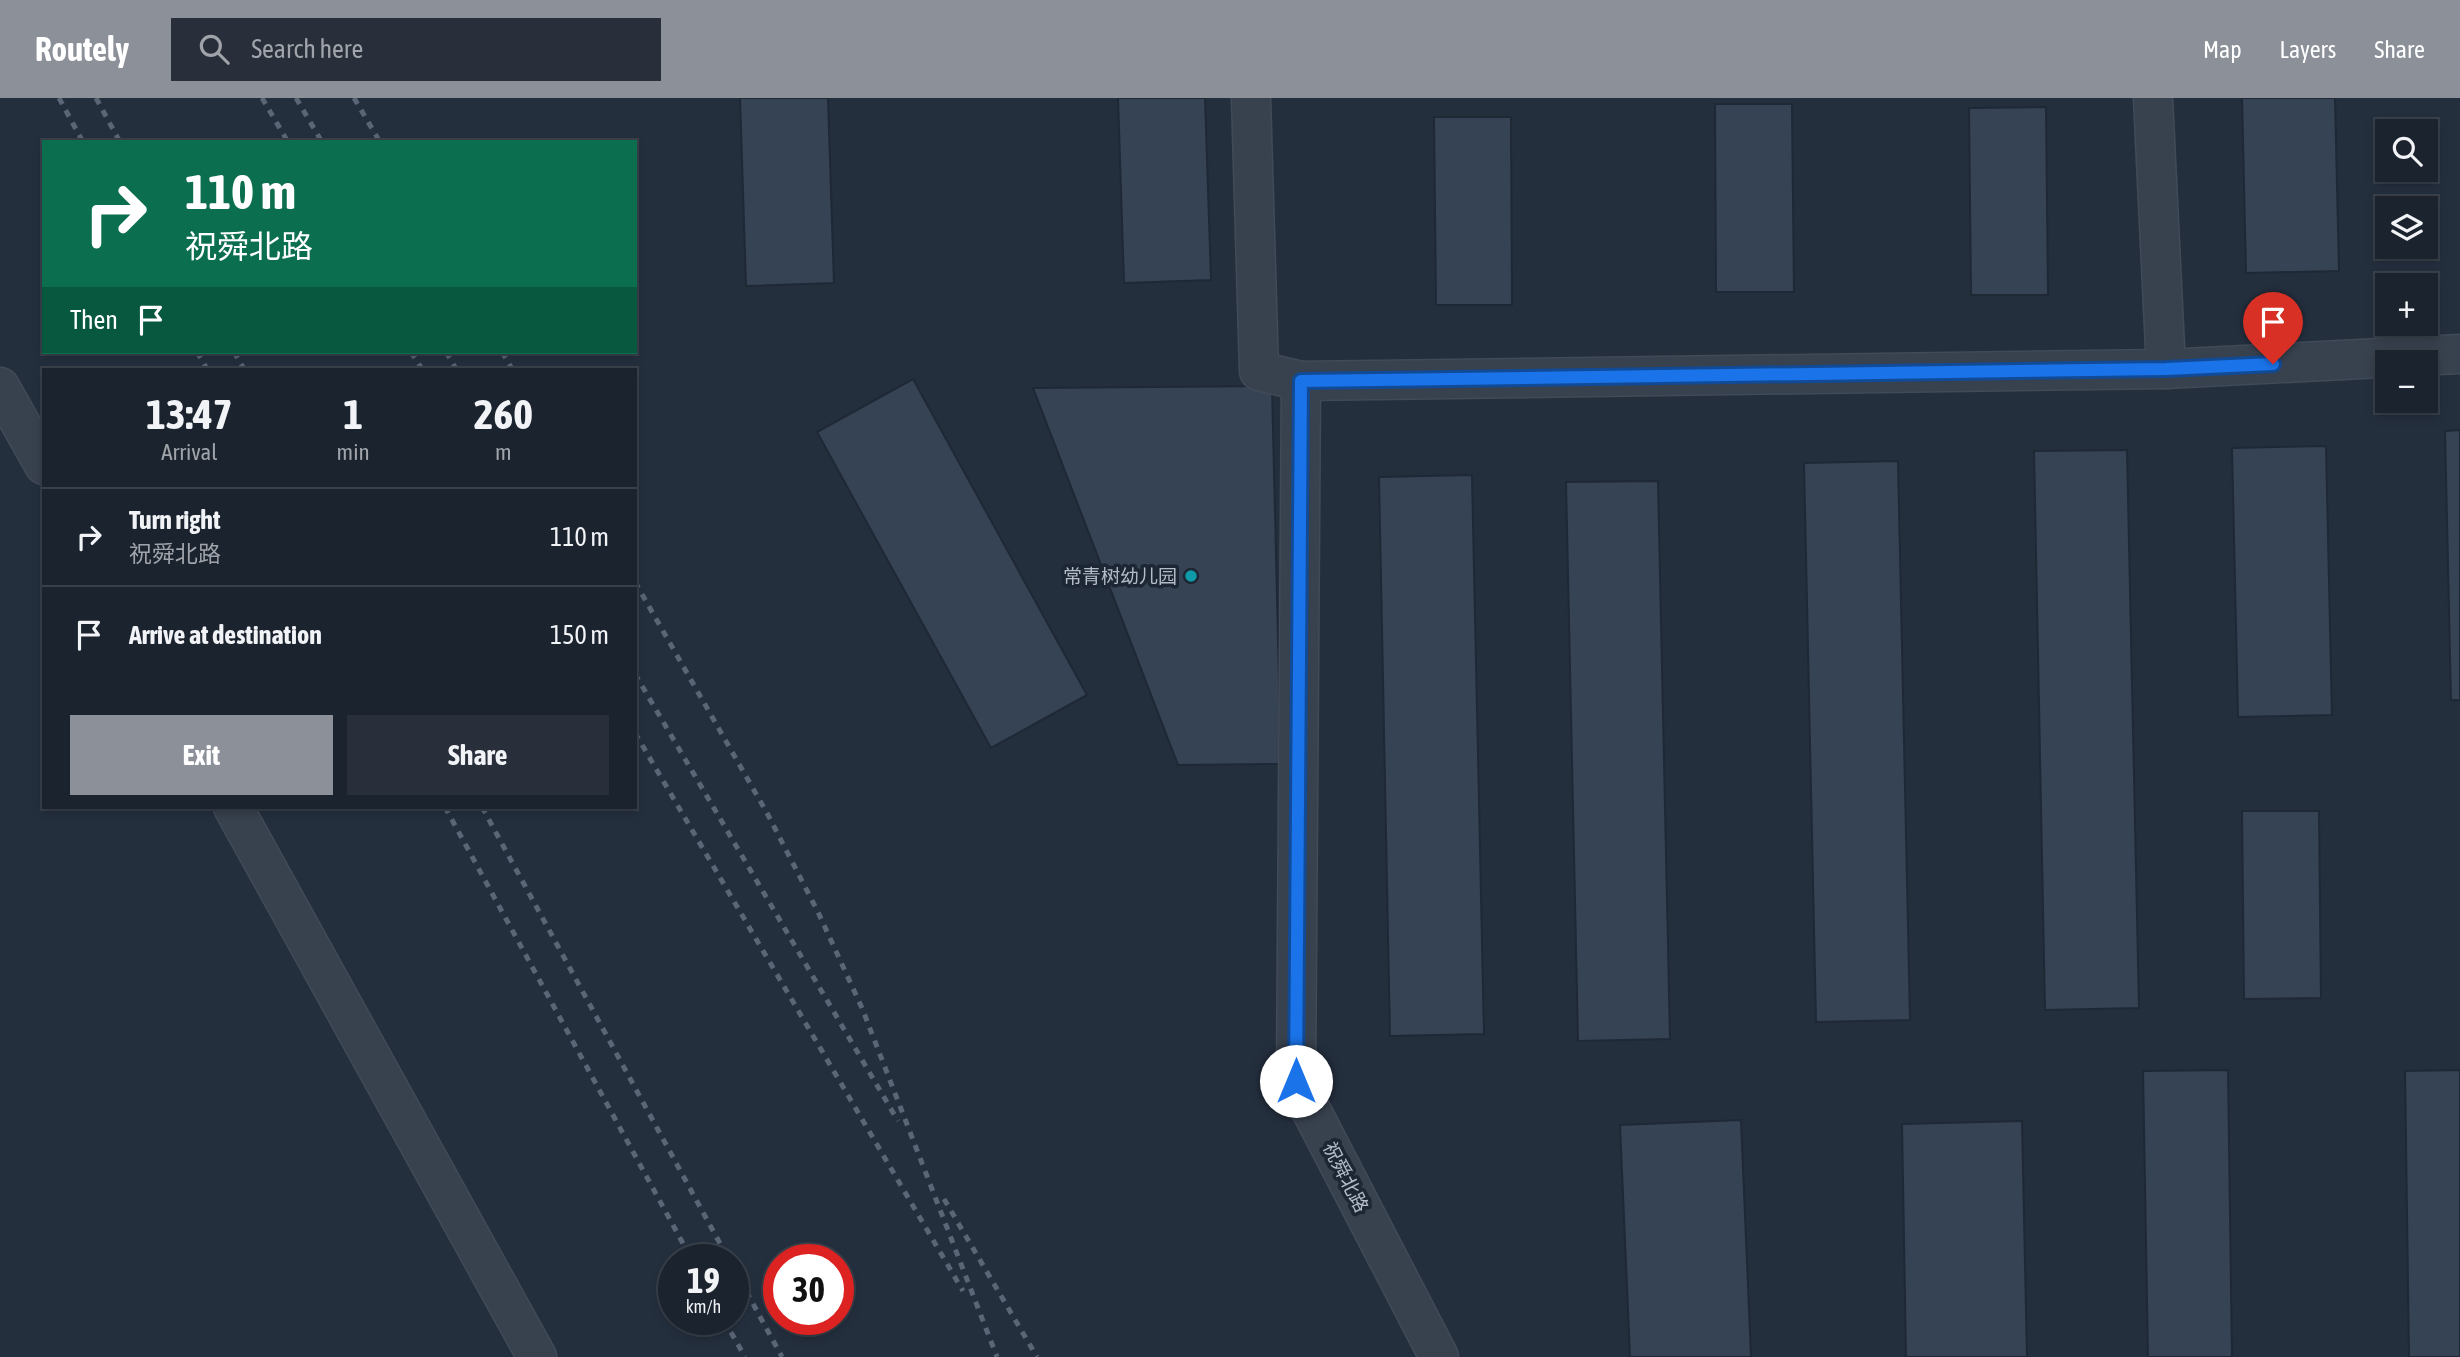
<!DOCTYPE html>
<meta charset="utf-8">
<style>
:root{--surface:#1b232e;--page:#282f3a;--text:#f1f3f6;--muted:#a0a4aa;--line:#39404a;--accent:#8c9099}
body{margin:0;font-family:"Asap Condensed","Noto Sans SC",sans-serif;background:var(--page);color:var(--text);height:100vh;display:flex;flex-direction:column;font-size:26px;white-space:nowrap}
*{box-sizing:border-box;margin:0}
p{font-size:23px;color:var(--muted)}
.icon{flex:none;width:38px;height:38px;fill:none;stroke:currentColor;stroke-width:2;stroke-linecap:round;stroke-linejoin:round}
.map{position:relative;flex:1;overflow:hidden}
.sheet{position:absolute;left:42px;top:270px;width:595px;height:441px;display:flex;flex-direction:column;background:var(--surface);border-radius:0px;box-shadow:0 4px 10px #0003,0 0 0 2px var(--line)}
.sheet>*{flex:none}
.banner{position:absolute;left:42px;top:42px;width:595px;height:214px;border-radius:0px;box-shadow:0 4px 10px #0003,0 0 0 2px var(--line);background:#0b6e4f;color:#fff;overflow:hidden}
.buttons{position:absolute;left:2375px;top:21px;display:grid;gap:14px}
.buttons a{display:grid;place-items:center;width:63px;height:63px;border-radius:0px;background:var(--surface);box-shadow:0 4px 10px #0003,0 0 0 2px var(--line);font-size:35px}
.speed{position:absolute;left:658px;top:1146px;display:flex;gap:14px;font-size:35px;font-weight:700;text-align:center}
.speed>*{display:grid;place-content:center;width:91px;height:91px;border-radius:50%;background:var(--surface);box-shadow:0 4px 10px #0003,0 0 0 2px var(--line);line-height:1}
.speed small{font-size:18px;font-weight:400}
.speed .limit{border:10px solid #d22;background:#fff;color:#111}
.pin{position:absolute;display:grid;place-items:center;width:60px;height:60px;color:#fff;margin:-72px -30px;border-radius:50% 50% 50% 0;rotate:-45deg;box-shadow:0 0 7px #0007}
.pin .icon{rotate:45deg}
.me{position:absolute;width:77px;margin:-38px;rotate:0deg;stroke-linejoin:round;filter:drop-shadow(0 0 5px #0008)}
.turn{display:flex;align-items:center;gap:24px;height:147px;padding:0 28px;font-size:32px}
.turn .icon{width:91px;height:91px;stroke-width:2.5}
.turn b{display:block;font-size:49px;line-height:60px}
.then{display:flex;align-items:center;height:66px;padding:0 28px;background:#0003;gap:14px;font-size:26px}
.eta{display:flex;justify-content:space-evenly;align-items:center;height:119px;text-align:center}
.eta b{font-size:42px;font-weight:700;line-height:49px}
.button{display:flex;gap:14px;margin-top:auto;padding:14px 28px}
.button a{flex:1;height:80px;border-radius:0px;background:var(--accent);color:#fff;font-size:28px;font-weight:700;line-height:80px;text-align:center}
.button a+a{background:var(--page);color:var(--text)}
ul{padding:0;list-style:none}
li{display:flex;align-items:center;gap:21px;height:98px;padding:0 28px;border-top:2px solid var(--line)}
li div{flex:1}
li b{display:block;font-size:26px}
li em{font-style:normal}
header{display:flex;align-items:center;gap:42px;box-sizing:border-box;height:98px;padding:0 35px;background:var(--accent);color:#fff}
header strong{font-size:33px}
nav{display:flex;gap:38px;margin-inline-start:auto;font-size:24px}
.search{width:490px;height:63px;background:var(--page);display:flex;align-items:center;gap:18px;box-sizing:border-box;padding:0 24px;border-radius:0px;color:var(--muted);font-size:26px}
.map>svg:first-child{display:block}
.building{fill:#364354;stroke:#1f2835;stroke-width:2}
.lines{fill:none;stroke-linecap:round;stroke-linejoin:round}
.street-casing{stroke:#414a57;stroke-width:41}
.street{stroke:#38414e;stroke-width:38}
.rail{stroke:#5a6575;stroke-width:5;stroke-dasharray:7 7;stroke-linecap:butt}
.route-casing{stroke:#114b97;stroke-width:18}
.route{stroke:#1a73e8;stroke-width:12}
.culture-dot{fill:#0f9aa8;stroke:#1d2633;stroke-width:2.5}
.labels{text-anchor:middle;stroke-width:7;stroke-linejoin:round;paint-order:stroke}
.poi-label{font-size:19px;fill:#b4bcc9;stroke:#1d2633;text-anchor:end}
.street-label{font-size:19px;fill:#b4bcc9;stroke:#1d2633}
</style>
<header>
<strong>Routely</strong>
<div class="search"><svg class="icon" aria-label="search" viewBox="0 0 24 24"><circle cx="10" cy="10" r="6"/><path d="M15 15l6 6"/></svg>Search here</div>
<nav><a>Map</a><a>Layers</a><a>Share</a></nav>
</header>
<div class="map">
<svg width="2460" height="1259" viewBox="0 0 2460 1259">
<rect width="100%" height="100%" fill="#242f3e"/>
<!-- building -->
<g class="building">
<path d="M740,0H828L834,185L746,188Z"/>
<path d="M1118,0H1205L1211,182L1124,185Z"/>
<path d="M2242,0H2335L2339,173L2246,175Z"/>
<path d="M1715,6H1792L1794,194H1716Z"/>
<path d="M2046,9L2048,197H1971L1969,10Z"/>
<path d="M1434,19H1511L1512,207H1436Z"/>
<path d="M913,281L1087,597L991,650L817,334Z"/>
<path d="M1272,288L1281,666L1178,667L1033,290Z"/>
<path d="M2460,332V602H2451L2445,333Z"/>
<path d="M2326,348L2332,617L2238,619L2232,350Z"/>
<path d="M2127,352L2139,910L2045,912L2034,353Z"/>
<path d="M1898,363L1910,922L1816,924L1804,365Z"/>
<path d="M1472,377L1484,936L1390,938L1379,379Z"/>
<path d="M1658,383L1670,941L1578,943L1566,384Z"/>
<path d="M2242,713H2319L2321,900L2244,901Z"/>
<path d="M2228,972L2232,1259H2148L2143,973Z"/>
<path d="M2460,972V1259H2409L2405,973Z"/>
<path d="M1741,1022L1751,1259H1630L1620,1027Z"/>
<path d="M2022,1023L2027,1259H1906L1902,1026Z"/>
</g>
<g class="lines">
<defs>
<g id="street">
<path d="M1251,0L1259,273L1301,283"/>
<path d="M2153,0L2166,271"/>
<path d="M0,289L44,367"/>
<path d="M233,709L537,1259"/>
<path d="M1439,1259L1296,983L1301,283L2166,271L2460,256"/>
</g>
</defs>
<!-- street casing -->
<use href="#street" class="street-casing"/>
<!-- street -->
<use href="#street" class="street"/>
<!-- rail -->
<g class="rail">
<path d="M59,0L83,44"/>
<path d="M96,0L120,44"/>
<path d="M262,0L288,44"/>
<path d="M296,0L322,44"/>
<path d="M354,0L380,44"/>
<path d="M197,254L207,271"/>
<path d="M234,254L244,271"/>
<path d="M411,254L422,271"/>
<path d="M446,254L456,271"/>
<path d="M502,254L512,271"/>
<path d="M635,484L767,715L818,814L862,910L997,1259"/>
<path d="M635,576L898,1023"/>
<path d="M635,635L963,1193"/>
<path d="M445,709L692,1162"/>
<path d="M482,709L729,1162"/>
<path d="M944,1101L1037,1259"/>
<path d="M733,1169L782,1259"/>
<path d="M724,1222L745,1259"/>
</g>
</g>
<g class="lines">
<defs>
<path id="route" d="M1296,983L1301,283L2166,271L2273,266"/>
</defs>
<!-- route casing -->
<use href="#route" class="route-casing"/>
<!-- route -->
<use href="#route" class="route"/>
</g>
<!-- markers -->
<circle class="culture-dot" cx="1191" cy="478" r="7"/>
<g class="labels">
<!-- poi labels -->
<g class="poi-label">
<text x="1177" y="485">常青树幼儿园</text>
</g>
<!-- street labels -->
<g class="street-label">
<text transform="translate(1346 1079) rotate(63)" y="7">祝舜北路</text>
</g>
</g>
</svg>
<div class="buttons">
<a><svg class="icon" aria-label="search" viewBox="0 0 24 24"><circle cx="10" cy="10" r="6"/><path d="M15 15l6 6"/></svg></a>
<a><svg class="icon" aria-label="layers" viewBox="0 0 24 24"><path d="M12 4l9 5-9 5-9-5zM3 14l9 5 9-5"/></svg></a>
<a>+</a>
<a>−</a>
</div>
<div class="speed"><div>19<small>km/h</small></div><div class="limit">30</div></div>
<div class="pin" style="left:2273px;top:266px;background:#d93025"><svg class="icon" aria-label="arrive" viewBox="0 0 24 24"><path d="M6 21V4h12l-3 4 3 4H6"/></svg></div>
<svg class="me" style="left:1296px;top:983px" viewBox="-20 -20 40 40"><circle r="19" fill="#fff"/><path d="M0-13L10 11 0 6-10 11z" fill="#1a73e8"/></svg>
<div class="banner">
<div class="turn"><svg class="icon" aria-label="right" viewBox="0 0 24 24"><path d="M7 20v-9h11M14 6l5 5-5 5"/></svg><div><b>110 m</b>祝舜北路</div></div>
<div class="then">Then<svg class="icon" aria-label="arrive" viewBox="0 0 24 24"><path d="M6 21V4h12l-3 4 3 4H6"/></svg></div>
</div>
<section class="sheet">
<div class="eta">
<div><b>13:47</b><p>Arrival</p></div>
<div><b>1</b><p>min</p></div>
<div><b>260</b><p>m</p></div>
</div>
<ul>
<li><svg class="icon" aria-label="right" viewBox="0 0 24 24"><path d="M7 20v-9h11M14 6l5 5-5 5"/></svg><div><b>Turn right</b><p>祝舜北路</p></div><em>110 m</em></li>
<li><svg class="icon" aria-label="arrive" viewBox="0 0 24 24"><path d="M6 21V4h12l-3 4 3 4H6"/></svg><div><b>Arrive at destination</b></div><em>150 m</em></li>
</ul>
<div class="button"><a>Exit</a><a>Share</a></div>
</section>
</div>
